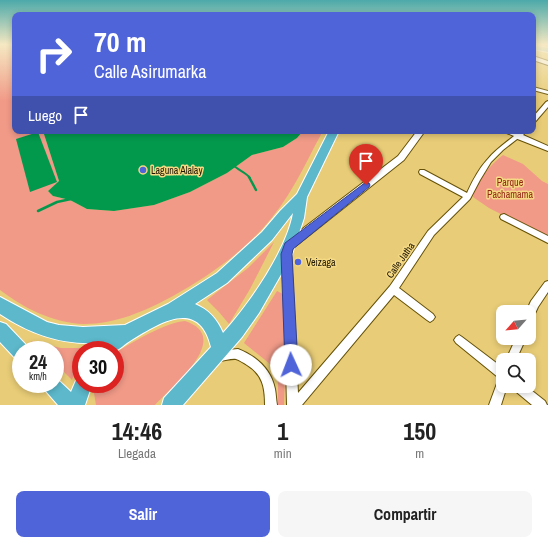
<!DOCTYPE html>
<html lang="es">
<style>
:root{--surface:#fff;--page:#f6f6f6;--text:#222;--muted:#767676;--accent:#5064d9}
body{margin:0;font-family:"Archivo Narrow",sans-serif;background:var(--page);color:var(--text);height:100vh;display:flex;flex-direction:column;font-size:15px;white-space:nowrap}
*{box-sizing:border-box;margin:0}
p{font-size:13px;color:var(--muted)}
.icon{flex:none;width:22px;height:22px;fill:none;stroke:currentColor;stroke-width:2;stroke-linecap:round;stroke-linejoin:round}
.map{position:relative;height:405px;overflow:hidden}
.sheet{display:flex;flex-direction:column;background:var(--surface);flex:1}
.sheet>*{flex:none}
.guide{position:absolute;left:12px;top:12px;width:524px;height:122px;border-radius:8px;box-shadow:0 2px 6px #0003;background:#5064d9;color:#fff;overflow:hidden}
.needle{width:26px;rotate:243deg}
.tools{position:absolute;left:496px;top:305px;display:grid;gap:8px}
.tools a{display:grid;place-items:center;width:40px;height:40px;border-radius:8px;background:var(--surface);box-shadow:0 2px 6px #0003;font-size:20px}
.speed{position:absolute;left:12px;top:341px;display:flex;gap:8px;font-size:20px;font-weight:700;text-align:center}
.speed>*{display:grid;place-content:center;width:52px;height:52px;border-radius:50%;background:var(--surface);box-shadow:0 2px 6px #0003;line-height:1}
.speed small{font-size:10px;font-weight:400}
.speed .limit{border:6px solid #d22;background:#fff;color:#111}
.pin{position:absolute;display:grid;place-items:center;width:34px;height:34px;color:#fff;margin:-41px -17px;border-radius:50% 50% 50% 0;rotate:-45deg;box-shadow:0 0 4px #0007}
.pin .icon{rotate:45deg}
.me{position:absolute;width:44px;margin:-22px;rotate:358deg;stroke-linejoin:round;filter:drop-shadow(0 0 3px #0008)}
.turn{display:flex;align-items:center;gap:14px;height:84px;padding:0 16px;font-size:18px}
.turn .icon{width:52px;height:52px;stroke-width:2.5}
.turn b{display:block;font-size:28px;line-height:34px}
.then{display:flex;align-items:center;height:38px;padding:0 16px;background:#0003;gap:8px;font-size:15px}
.eta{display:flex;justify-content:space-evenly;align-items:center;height:68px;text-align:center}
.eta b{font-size:24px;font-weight:700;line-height:28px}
.button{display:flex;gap:8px;margin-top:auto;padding:8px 16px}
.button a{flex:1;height:46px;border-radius:8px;background:var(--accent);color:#fff;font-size:16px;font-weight:700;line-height:46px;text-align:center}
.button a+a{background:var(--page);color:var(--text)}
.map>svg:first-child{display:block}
.green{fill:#f19a88}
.water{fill:#03994d}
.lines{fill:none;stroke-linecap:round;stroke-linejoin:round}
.stream-far1{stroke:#03994d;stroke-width:2}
.stream{stroke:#03994d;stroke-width:2.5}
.minor-casing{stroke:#655107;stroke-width:2}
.tertiary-casing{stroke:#655107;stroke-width:2}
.primary-casing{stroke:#fff;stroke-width:2}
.trunk-casing{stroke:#fff;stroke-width:2}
.minor{fill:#fff;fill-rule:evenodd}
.tertiary{fill:#fff;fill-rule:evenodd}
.primary{fill:#85cad7;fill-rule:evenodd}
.trunk{fill:#5cb8ca;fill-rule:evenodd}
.route{fill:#5064d9;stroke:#34418d}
.poi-dot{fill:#5064d9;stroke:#f5d984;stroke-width:1.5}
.labels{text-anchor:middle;stroke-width:3;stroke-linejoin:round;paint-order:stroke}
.poi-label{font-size:10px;fill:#1d1500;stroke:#f5d984;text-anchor:start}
.park-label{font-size:10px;fill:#942513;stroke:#f5d984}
.street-label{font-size:10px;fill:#1d1500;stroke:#f5d984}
</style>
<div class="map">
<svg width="548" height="405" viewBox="0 0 548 405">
<rect width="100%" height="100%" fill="#e8cc77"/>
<!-- green -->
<g class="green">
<path d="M0,44H15V131H43L59,181L48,191L53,196L70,200L87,209L114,211L154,205L190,192L227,173L252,155L283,147L297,138L303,131H323C311,152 301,175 288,195C260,240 218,271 173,296C145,311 116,324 84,324C53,323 24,308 0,290Z"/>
<path d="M503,155L523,164L542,181L548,184V238L489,208L473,197C477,180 490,165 503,155Z"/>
<path d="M274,242L250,289L229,324L219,312L207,300L248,268Z"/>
<path d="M277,291L283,294L285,377L284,405H278V374L270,364L244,343Z"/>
<path d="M185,321C234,337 172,387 155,405H96L94,393L95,384H115V353C133,342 166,322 185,321Z"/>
<path d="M31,341L61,348H91L89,350H81C81,363 75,368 72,380L55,363V350H41Z"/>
</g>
<!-- water -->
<g class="water">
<path d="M43,131H303L297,138L283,147L252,155L227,173L190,192L154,205L114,211L87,209L70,200L53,196L48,191L59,181Z"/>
<path d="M38,132L57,182L30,192L16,139Z"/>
</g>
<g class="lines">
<!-- stream-far1 -->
<path class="stream-far1" d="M233,165C238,170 247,173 250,178"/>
<!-- stream -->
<g class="stream">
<path d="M249,177L256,190"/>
<path d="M38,211L57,202L71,199"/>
</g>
<defs>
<g id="minor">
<path d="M533,87L548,91V94L533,90Z"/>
<path d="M502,131H510L521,136L503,150L491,162L480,180L470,199L434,235L399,288L433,314L435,317L433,320L430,322L427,320L394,295L302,405H287L283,255L284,253L287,252L290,253L291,255L298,393L390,286L428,231L463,197L420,174L419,172L420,170H424L467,193C472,182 478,170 487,160C494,151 504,144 514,136Z"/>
<path d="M504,214L548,236V243L501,219L500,217L501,215Z"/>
<path d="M548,281V292L538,307L532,320L529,322V312H526L531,301L545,282Z"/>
<path d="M459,335L462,337L503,368V386H507L501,405H489L499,378L456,343L454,340L456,337Z"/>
<path d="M516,338H526L516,360H506Z"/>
<path d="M238,349C256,356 271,369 275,389C276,394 276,400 277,405H265C265,388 263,375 247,365C244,363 239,360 236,359C229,358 222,363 214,360L213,356L214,352L218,351Z"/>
<path d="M513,386H526L545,401L547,405H532L514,390Z"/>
</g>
<g id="tertiary">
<path d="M533,56L548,61V65L533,60Z"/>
<path d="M548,101V107L535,122L533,123V117L546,102Z"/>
<path d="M417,131H425L404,160L292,249L288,250L284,249L283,246L284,243L398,156Z"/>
<path d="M519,131H527L523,135L548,146V151L515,138L514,136Z"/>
</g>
<path id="primary" d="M533,45L548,48V52L533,49Z"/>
<g id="trunk">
<path d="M329,131H339L307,197L304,218L291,257L259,313L242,337L183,405H162L164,398L211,347C199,297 159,323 130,341C126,343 119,350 115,351C114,351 99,350 94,350L98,343C61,345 30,334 0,314V297L47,322L59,325L83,327L125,325L168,304L217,273L262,232L280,211L297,194ZM293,213C287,250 248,306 223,333C217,319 209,310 195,304L227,283L272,240Z"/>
<path d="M0,322L6,324L27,346L29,350H21V361L15,358L0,342Z"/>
<path d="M81,376V384H92L85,405H58L45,390L42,384H55V377L71,392L77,378Z"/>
</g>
</defs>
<!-- minor casing -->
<use href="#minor" class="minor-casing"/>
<!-- tertiary casing -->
<use href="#tertiary" class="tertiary-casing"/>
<!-- primary casing -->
<use href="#primary" class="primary-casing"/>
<!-- trunk casing -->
<use href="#trunk" class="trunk-casing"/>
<!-- minor -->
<use href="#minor" class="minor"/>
<!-- tertiary -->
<use href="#tertiary" class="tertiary"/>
<!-- primary -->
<use href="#primary" class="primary"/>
<!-- trunk -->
<use href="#trunk" class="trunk"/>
</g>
<!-- sky -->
<linearGradient id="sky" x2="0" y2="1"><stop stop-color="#4ca9aa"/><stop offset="0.44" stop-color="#f5e8c2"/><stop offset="1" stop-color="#f5e8c2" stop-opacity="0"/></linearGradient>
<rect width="548" height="101" fill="url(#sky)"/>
<!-- route -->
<path class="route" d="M366,182L369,183L370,185L369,187L293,249L292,254L298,365L296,370L291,372L286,370L285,365L281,254L285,243Z"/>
<!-- markers -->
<g class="poi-dot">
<circle cx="143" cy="170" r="4"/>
<circle cx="298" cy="262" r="4"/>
</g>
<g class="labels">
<!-- poi labels -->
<g class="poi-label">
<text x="151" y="174">Laguna Alalay</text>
<text x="306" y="266">Veizaga</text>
</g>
<!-- park labels -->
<g class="park-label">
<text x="510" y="186">Parque<tspan x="510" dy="12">Pachamama</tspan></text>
</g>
<!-- street labels -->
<g class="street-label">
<text transform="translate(400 260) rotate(-55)" y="4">Calle Jatha</text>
</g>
</g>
</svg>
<div class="tools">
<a><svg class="needle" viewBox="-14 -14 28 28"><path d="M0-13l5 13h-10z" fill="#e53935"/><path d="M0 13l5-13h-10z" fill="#767676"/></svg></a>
<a><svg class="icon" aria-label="search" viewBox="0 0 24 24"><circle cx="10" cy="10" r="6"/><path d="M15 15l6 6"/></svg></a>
</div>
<div class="speed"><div>24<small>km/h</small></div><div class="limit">30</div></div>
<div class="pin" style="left:366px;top:185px;background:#d93025"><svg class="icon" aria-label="arrive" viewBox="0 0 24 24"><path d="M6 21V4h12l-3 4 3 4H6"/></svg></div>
<svg class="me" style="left:291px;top:365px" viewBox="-20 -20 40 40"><circle r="19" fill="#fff"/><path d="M0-13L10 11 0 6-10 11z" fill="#5064d9"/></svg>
<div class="guide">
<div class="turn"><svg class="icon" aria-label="right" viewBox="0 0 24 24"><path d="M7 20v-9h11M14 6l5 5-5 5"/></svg><div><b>70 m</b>Calle Asirumarka</div></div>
<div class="then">Luego<svg class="icon" aria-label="arrive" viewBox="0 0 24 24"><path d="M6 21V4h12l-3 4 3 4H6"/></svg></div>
</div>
</div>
<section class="sheet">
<div class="eta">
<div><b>14:46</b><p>Llegada</p></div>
<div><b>1</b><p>min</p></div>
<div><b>150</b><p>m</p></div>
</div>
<div class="button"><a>Salir</a><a>Compartir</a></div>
</section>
